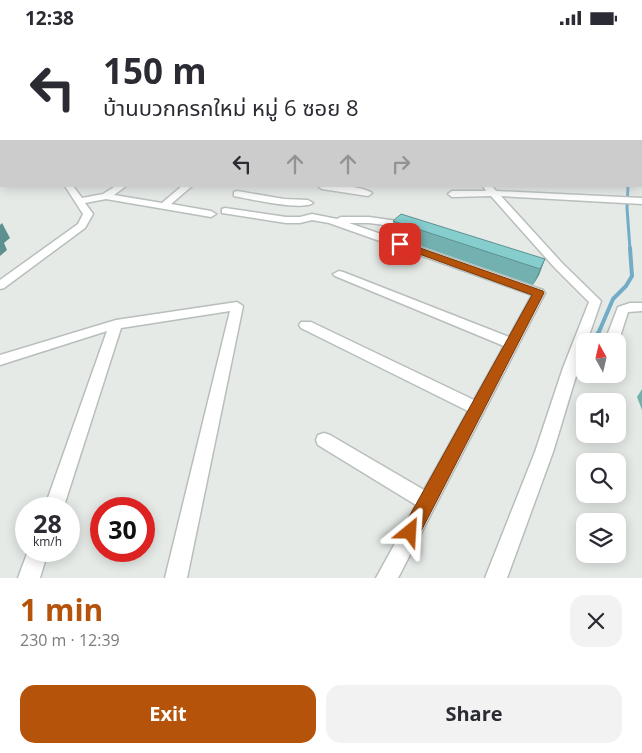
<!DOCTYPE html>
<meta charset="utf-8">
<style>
:root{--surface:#fff;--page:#f2f2f3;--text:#2b2b33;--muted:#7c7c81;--accent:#b45309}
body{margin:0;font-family:"Open Sans","Noto Sans Thai",sans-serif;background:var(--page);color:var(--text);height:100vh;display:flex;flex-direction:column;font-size:19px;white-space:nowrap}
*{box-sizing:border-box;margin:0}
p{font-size:16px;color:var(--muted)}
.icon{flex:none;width:28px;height:28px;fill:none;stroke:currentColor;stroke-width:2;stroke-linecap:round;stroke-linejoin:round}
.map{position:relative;height:543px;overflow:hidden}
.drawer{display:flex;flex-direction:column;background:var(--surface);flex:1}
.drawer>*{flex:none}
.top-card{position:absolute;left:0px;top:0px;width:642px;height:152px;box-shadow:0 2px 12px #0003;background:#fff;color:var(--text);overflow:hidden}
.needle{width:32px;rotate:352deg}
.controls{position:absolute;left:576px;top:298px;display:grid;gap:10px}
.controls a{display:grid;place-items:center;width:50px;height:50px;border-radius:10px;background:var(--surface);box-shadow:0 2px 12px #0003;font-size:25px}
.speed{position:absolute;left:15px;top:462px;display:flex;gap:10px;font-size:25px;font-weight:700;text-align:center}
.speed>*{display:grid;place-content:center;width:65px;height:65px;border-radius:50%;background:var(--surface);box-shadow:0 2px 12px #0003;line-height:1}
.speed small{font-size:12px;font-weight:400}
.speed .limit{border:8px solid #d22;background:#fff;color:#111}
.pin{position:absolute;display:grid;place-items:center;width:42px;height:42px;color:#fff;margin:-21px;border-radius:10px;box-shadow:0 2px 8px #0006}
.me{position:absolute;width:55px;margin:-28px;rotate:27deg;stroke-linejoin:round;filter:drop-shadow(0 0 4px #0008)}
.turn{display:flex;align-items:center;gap:18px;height:105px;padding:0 20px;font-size:22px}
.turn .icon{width:65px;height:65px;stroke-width:2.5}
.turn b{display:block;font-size:35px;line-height:42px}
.lanes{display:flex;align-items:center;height:48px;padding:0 20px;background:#0003;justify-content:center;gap:25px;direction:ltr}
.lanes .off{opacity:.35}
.round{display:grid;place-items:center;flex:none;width:52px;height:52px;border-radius:15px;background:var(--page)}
.headline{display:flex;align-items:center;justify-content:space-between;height:85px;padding:0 20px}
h1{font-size:30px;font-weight:700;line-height:38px;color:var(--accent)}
.primary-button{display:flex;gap:10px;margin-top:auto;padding:10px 20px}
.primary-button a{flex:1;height:58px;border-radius:15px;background:var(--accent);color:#fff;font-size:20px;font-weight:700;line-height:58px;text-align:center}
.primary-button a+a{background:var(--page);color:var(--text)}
.status{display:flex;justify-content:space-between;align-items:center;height:35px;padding:0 25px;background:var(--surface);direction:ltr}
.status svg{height:14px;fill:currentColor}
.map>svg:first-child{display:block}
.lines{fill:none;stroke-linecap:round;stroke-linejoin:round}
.stream-far2{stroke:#72acc7;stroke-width:3}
.stream-far1{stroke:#72acc7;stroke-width:4}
.stream{stroke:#72acc7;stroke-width:4.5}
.street-casing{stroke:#b8bebb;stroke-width:3}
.street{fill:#fff;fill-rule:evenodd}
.wall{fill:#73b1b1}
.shaded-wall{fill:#5e9090}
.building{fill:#86cece;stroke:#5e9090}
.route{fill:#b45309;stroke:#753606}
</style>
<div class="status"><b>12:38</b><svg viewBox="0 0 49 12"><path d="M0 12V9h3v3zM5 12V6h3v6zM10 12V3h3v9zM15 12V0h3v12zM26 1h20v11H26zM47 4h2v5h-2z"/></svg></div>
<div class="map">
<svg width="642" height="543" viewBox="0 0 642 543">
<rect width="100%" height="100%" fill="#e5eae7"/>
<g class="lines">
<!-- stream-far2 -->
<path class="stream-far2" d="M628,151L627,173L630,214"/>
<!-- stream-far1 -->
<path class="stream-far1" d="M598,299L613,264L626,251L632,241L630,213"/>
<!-- stream -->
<path class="stream" d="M595,306L598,298"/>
<defs>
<g id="street">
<rect x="641" y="104" width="1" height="4"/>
<rect x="0" y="115" width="1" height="4"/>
<rect x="641" y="120" width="1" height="4"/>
<rect x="641" y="139" width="1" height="4"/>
<path d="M65,151H73L82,163L103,159L116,151H126L114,160L162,168L182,151H192L171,169L211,176L216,179L211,182L106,164L85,168L93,179L85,193L4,253L0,254V245L78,189L83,179Z"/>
<path d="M318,151C332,151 361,150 372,158L368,161L322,154Z"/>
<path d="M483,151H492L496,156L642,163V169L501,161L562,228L601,266L587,306H585V312L579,331L585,333V339H603L601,343C592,346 584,345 576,341L553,417L507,543H485L535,417L563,333L589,267L554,232L491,161L452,162L448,159L452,156H486Z"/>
<path d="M237,156L284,164L308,165L313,168C302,176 249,164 234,161V157Z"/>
<path d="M225,173L286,182H300L312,179L337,184L341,182H369L411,188L413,190L408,193L369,188H349L543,255L545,258L398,543H376L416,470L318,410L316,405L318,400L324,398L330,400L424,455L468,376L301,293L299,290L301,287H311L474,365L504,311L335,241L333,239L339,236L343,237L509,302L532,260L329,188L312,185L300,188H286L222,178V174Z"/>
<path d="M237,267L243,271L187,543H165L230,276L121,293L63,474H44L107,296L0,330V320L116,285Z"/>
<path d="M630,268H642V276L628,277L618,308V306H605L618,272Z"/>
<path d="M28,516H48L40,543H18Z"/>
</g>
</defs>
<!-- street casing -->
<use href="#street" class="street-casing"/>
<!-- street -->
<use href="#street" class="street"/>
</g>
<!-- wall -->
<g class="wall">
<path d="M393,186L545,224L539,240L533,250L392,201Z"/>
<path d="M642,354V375L637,362Z"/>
</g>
<!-- shaded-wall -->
<g class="shaded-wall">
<path d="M2,188L10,203L4,208L7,215L0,221V190Z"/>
<path d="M545,224L539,240L533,250L540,234Z"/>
</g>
<!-- building -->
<path class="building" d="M401,179L545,224L540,234L393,186Z"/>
<!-- sky -->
<linearGradient id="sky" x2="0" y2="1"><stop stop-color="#79b1db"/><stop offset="0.55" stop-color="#f3f6f4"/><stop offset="1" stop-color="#f3f6f4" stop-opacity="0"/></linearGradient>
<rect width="642" height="168" fill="url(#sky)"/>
<!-- route -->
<path class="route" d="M400,206L543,256L544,258L417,504L410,506L404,504L401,497L404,491L532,260L397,211L395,209Z"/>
</svg>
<div class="controls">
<a><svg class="needle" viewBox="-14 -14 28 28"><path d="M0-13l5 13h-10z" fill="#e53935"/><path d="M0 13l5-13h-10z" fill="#7c7c81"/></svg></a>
<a><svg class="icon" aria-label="sound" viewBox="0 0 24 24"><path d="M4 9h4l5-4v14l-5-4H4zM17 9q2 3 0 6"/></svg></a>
<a><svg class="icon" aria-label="search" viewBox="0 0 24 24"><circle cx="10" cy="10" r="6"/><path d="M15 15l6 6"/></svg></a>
<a><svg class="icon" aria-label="layers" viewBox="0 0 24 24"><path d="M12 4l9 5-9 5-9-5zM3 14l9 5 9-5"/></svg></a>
</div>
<div class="speed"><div>28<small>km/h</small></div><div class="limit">30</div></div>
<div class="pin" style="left:400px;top:209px;background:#d93025"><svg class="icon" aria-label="arrive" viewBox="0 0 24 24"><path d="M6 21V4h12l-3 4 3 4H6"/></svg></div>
<svg class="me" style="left:410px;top:497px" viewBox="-20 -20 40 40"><path d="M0-17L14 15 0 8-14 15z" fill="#b45309" stroke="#fff" stroke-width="4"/></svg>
<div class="top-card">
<div class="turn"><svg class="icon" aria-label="left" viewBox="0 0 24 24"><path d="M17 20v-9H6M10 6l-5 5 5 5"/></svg><div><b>150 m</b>บ้านบวกครกใหม่ หมู่ 6 ซอย 8</div></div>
<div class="lanes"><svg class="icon" aria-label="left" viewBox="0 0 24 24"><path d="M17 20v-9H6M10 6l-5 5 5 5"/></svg><svg class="icon off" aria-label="ahead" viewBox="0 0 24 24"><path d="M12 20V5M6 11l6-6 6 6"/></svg><svg class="icon off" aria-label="ahead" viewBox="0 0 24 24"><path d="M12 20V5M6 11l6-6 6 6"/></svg><svg class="icon off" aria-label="right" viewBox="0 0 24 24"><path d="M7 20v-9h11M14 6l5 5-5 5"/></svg></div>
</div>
</div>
<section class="drawer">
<div class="headline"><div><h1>1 min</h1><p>230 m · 12:39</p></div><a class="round"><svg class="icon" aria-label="close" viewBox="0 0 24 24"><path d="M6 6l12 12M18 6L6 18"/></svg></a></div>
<div class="primary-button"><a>Exit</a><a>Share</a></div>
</section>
